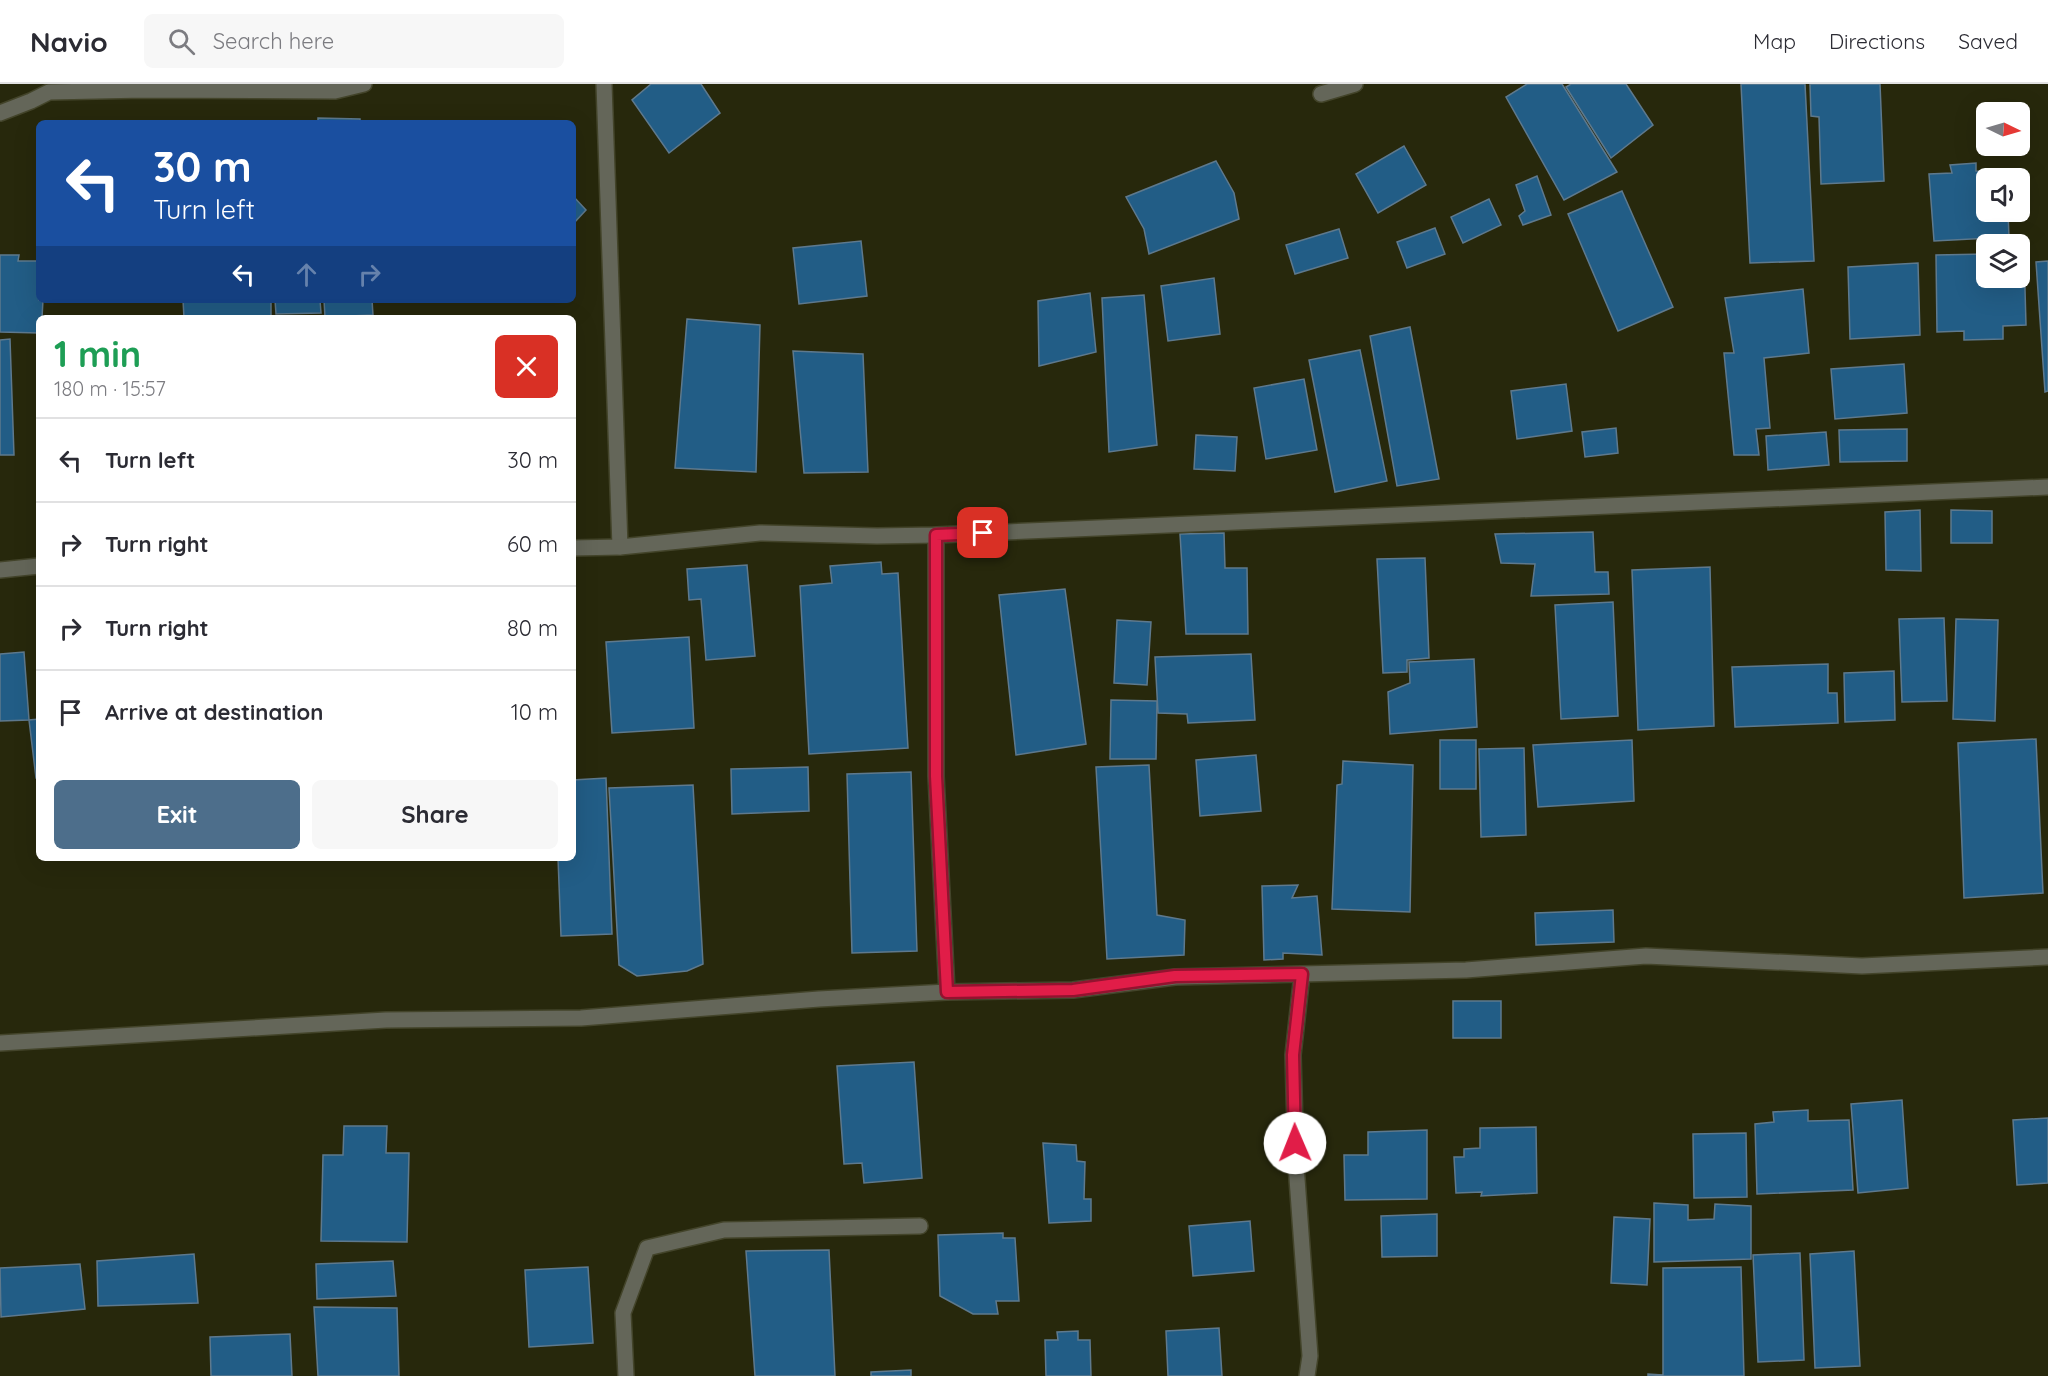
<!DOCTYPE html>
<meta charset="utf-8">
<style>
:root{--surface:#fff;--page:#f7f7f7;--text:#2b2b33;--muted:#7c7c81;--line:#e1e1e2;--accent:#4d6e8b}
body{margin:0;font-family:Quicksand,sans-serif;background:var(--page);color:var(--text);height:100vh;display:flex;flex-direction:column;font-size:22px;white-space:nowrap}
*{box-sizing:border-box;margin:0}
p{font-size:20px;color:var(--muted)}
.icon{flex:none;width:33px;height:33px;fill:none;stroke:currentColor;stroke-width:2;stroke-linecap:round;stroke-linejoin:round}
.map{position:relative;flex:1;overflow:hidden}
.drawer{position:absolute;left:36px;top:231px;width:540px;height:546px;display:flex;flex-direction:column;background:var(--surface);border-radius:9px;box-shadow:0 6px 24px #0002}
.drawer>*{flex:none}
.hud{position:absolute;left:36px;top:36px;width:540px;height:183px;border-radius:9px;box-shadow:0 6px 24px #0002;background:#1a4fa0;color:#fff;overflow:hidden}
.needle{width:39px;rotate:95deg}
.controls{position:absolute;left:1976px;top:18px;display:grid;gap:12px}
.controls a{display:grid;place-items:center;width:54px;height:54px;border-radius:9px;background:var(--surface);box-shadow:0 6px 24px #0002;font-size:30px}
.pin{position:absolute;display:grid;place-items:center;width:51px;height:51px;color:#fff;margin:-26px;border-radius:12px;box-shadow:0 3px 9px #0006}
.me{position:absolute;width:66px;margin:-33px;rotate:359deg;stroke-linejoin:round;filter:drop-shadow(0 0 4px #0008)}
.turn{display:flex;align-items:center;gap:21px;height:126px;padding:0 18px;font-size:27px}
.turn .icon{width:78px;height:78px;stroke-width:2.5}
.turn b{display:block;font-size:42px;line-height:51px}
.lanes{display:flex;align-items:center;height:57px;padding:0 18px;background:#0003;justify-content:center;gap:30px;direction:ltr}
.lanes .off{opacity:.35}
.round{display:grid;place-items:center;flex:none;width:63px;height:63px;border-radius:9px;background:var(--page)}
.overview{display:flex;align-items:center;justify-content:space-between;height:102px;padding:0 18px}
h1{font-size:36px;font-weight:700;line-height:45px;color:#1e9e55}
.primary-button{display:flex;gap:12px;margin-top:auto;padding:12px 18px}
.primary-button a{flex:1;height:69px;border-radius:9px;background:var(--accent);color:#fff;font-size:24px;font-weight:700;line-height:69px;text-align:center}
.primary-button a+a{background:var(--page);color:var(--text)}
ul{padding:0;list-style:none}
li{display:flex;align-items:center;gap:18px;height:84px;padding:0 18px;border-top:2px solid var(--line)}
li div{flex:1}
li b{display:block;font-size:22px}
li em{font-style:normal}
header{display:flex;align-items:center;gap:36px;box-sizing:border-box;height:84px;padding:0 30px;background:var(--surface);border-bottom:2px solid var(--line)}
header strong{font-size:28px}
nav{display:flex;gap:33px;margin-inline-start:auto;font-size:21px}
.search{width:420px;height:54px;background:var(--page);display:flex;align-items:center;gap:15px;box-sizing:border-box;padding:0 21px;border-radius:9px;color:var(--muted);font-size:22px}
.map>svg:first-child{display:block}
.building{fill:#225d86;stroke:#5e798d;stroke-width:1.5}
.lines{fill:none;stroke-linecap:round;stroke-linejoin:round}
.street-casing{stroke:#43442a;stroke-width:18}
.street{stroke:#646659;stroke-width:15}
.route-casing{stroke:#92132f;stroke-width:15}
.route{stroke:#e11d48;stroke-width:10}
</style>
<header>
<strong>Navio</strong>
<div class="search"><svg class="icon" aria-label="search" viewBox="0 0 24 24"><circle cx="10" cy="10" r="6"/><path d="M15 15l6 6"/></svg>Search here</div>
<nav><a>Map</a><a>Directions</a><a>Saved</a></nav>
</header>
<div class="map">
<svg width="2048" height="1292" viewBox="0 0 2048 1292">
<rect width="100%" height="100%" fill="#27280c"/>
<!-- building -->
<g class="building">
<path d="M651,0H701L720,29L669,69L632,16Z"/>
<path d="M1527,0H1562L1617,88L1564,116L1506,13Z"/>
<path d="M1571,0H1626L1653,41L1611,74L1566,3Z"/>
<path d="M1741,0H1805L1814,177L1750,179Z"/>
<path d="M1810,0H1880L1884,97L1821,100L1819,33L1811,32Z"/>
<path d="M318,34L360,35V39H318Z"/>
<path d="M1404,62L1426,101L1378,129L1356,90Z"/>
<path d="M1216,77L1234,109L1239,135L1149,170L1144,145L1126,113Z"/>
<path d="M1976,79V87L2006,88V94H1986V128H2008L2009,153L1934,157L1929,90L1952,89L1950,81Z"/>
<path d="M1537,92L1551,131L1523,141L1519,132L1525,127L1516,101Z"/>
<path d="M1622,107L1673,223L1618,247L1568,130Z"/>
<path d="M573,112L586,126L573,140Z"/>
<path d="M1489,115L1501,141L1463,159L1451,133Z"/>
<path d="M1435,144L1445,170L1407,184L1397,158Z"/>
<path d="M1339,145L1348,174L1295,190L1286,161Z"/>
<path d="M861,157L867,212L799,220L793,164Z"/>
<path d="M2019,169H2024L2026,241L2003,242V255L1964,256V247L1937,248L1936,171L1986,170V194H2019Z"/>
<path d="M0,171H19L18,177H39V216H43L42,234H39V249L0,248Z"/>
<path d="M2048,177V307L2045,308L2036,178Z"/>
<path d="M1918,179L1920,251L1850,255L1848,183Z"/>
<path d="M1214,194L1220,250L1168,257L1161,202Z"/>
<path d="M1803,205L1809,269L1764,274L1770,344L1756,345L1759,371H1734L1724,269H1734L1725,214Z"/>
<path d="M1090,209L1096,268L1039,282L1038,217Z"/>
<path d="M1144,211L1157,361L1109,368L1102,214Z"/>
<path d="M183,216H271V234H184Z"/>
<path d="M275,216H320L321,229L276,230Z"/>
<path d="M324,216H372L373,231L325,233Z"/>
<path d="M687,235L760,241L756,388L675,384Z"/>
<path d="M1410,243L1439,395L1397,402L1370,252Z"/>
<path d="M10,255L14,371H0V256Z"/>
<path d="M1360,266L1387,397L1335,408L1309,276Z"/>
<path d="M793,267L863,270L868,388L804,389Z"/>
<path d="M1904,280L1907,329L1835,335L1831,285Z"/>
<path d="M1304,295L1317,366L1266,375L1254,304Z"/>
<path d="M1566,300L1572,347L1517,355L1511,307Z"/>
<path d="M1616,344L1618,369L1585,373L1582,348Z"/>
<path d="M1907,345V377L1840,378L1839,346Z"/>
<path d="M1826,348L1829,381L1768,386L1766,352Z"/>
<path d="M1196,351L1237,353L1235,387L1194,385Z"/>
<path d="M1920,426L1921,487L1886,486L1885,428Z"/>
<path d="M1951,426L1992,427V459H1951Z"/>
<path d="M1593,448L1595,488H1608L1609,510L1531,512L1535,480L1501,479L1495,450Z"/>
<path d="M1224,449L1225,484H1247L1248,550H1186L1180,450Z"/>
<path d="M1425,474L1429,574L1407,576V588L1383,589L1377,475Z"/>
<path d="M881,478L882,490L898,489L908,664L809,670L800,502L832,499L830,482Z"/>
<path d="M747,481L755,572L706,576L701,515L689,516L687,485Z"/>
<path d="M1710,483L1714,642L1638,646L1632,486Z"/>
<path d="M1065,505L1086,660L1016,671L999,511Z"/>
<path d="M1613,518L1618,632L1561,635L1555,521Z"/>
<path d="M1944,534L1947,617L1902,618L1899,535Z"/>
<path d="M1956,535L1998,536L1995,637L1953,635Z"/>
<path d="M1117,536L1151,538L1147,601L1114,599Z"/>
<path d="M689,553L694,644L612,649L606,558Z"/>
<path d="M24,568L29,636L0,637V570Z"/>
<path d="M1251,570L1255,636L1188,639L1187,630L1158,629L1155,573Z"/>
<path d="M1474,575L1477,643L1390,650L1388,608L1410,599L1409,578Z"/>
<path d="M1828,580V609H1837L1838,639L1735,643L1732,583Z"/>
<path d="M1894,587L1895,636L1845,638L1844,589Z"/>
<path d="M1111,616L1157,617L1156,675H1110Z"/>
<path d="M39,635V694H36L29,636Z"/>
<path d="M2036,655L2043,809L1964,814L1958,659Z"/>
<rect x="1440" y="656" width="36" height="49"/>
<path d="M1632,656L1634,717L1538,723L1533,661Z"/>
<path d="M1524,664L1526,751L1481,753L1479,665Z"/>
<path d="M1256,671L1261,727L1200,732L1196,676Z"/>
<path d="M1343,677L1413,681L1410,828L1332,825L1337,701L1342,700Z"/>
<path d="M1149,681L1157,831L1185,836L1184,871L1107,875L1096,683Z"/>
<path d="M808,683L809,727L732,730L731,685Z"/>
<path d="M911,688L917,867L852,869L847,690Z"/>
<path d="M606,694L612,850L561,852L558,774H573V696Z"/>
<path d="M693,701L703,880L687,887L637,892L619,881L609,704Z"/>
<path d="M1298,801L1292,814L1317,812L1322,871L1283,869V875L1264,876L1262,802Z"/>
<path d="M1613,826L1614,858L1536,861L1535,829Z"/>
<rect x="1453" y="917" width="48" height="37"/>
<path d="M914,978L922,1094L864,1099L862,1079L844,1080L837,982Z"/>
<path d="M1902,1016L1908,1104L1858,1109L1851,1020Z"/>
<path d="M1808,1026V1037L1849,1036L1853,1106L1757,1110L1755,1040L1774,1038L1773,1028Z"/>
<path d="M2048,1034V1099L2017,1101L2013,1036Z"/>
<path d="M344,1042H387L386,1069H409L407,1158L321,1157L323,1071H343Z"/>
<path d="M1536,1043L1537,1109L1481,1112L1482,1108L1456,1109L1454,1073H1464V1065L1480,1064V1044Z"/>
<path d="M1427,1046V1115L1345,1116L1344,1071H1368V1048Z"/>
<path d="M1746,1049L1747,1113L1694,1114L1693,1050Z"/>
<path d="M1043,1059L1076,1061L1077,1077L1085,1078L1084,1115H1091V1137L1049,1139Z"/>
<path d="M1654,1119L1688,1121V1136L1714,1135L1715,1120L1751,1122V1175L1654,1178Z"/>
<path d="M1437,1130V1172L1382,1173L1381,1132Z"/>
<path d="M1614,1133L1650,1135L1647,1201L1611,1199Z"/>
<path d="M1250,1137L1254,1187L1193,1192L1189,1142Z"/>
<path d="M1003,1149V1154H1015L1019,1217H996L998,1230H973L940,1212L938,1151Z"/>
<path d="M829,1166L835,1292H755L746,1167Z"/>
<path d="M1854,1167L1860,1282L1815,1284L1810,1170Z"/>
<path d="M1800,1169L1804,1276L1758,1278L1753,1171Z"/>
<path d="M194,1170L198,1219L98,1222L97,1177Z"/>
<path d="M393,1177L396,1212L317,1215L316,1180Z"/>
<path d="M80,1180L85,1225L1,1233L0,1184Z"/>
<path d="M588,1183L593,1259L529,1263L525,1186Z"/>
<path d="M1741,1183L1744,1292H1648V1290L1663,1291V1184Z"/>
<path d="M314,1223L397,1224L399,1292H318Z"/>
<path d="M1219,1244L1222,1292H1168L1166,1247Z"/>
<path d="M1078,1247V1256H1090L1091,1292H1046L1045,1256H1058L1057,1248Z"/>
<path d="M290,1250L292,1292H211L210,1253Z"/>
<path d="M911,1286V1292H871V1288Z"/>
</g>
<g class="lines">
<defs>
<g id="street">
<path d="M604,0L620,463"/>
<path d="M1321,10L1355,0"/>
<path d="M0,29L31,17L49,8L144,6L335,7L364,0"/>
<path d="M936,451V692L947,908"/>
<path d="M573,464L620,463L760,449L877,452L936,451L2048,403"/>
<path d="M0,486L39,482"/>
<path d="M1302,890L1293,971L1296,1081L1310,1272L1307,1292"/>
<path d="M0,959L386,936L581,934L819,915L947,908L1073,906L1175,893L1466,886L1646,872L1862,882L2048,873"/>
<path d="M626,1292L623,1229L647,1164L724,1146L920,1142"/>
</g>
</defs>
<!-- street casing -->
<use href="#street" class="street-casing"/>
<!-- street -->
<use href="#street" class="street"/>
</g>
<g class="lines">
<defs>
<path id="route" d="M983,449L936,451V692L947,908L1073,906L1175,892L1302,890L1293,971L1295,1059"/>
</defs>
<!-- route casing -->
<use href="#route" class="route-casing"/>
<!-- route -->
<use href="#route" class="route"/>
</g>
</svg>
<div class="controls">
<a><svg class="needle" viewBox="-14 -14 28 28"><path d="M0-13l5 13h-10z" fill="#e53935"/><path d="M0 13l5-13h-10z" fill="#7c7c81"/></svg></a>
<a><svg class="icon" aria-label="sound" viewBox="0 0 24 24"><path d="M4 9h4l5-4v14l-5-4H4zM17 9q2 3 0 6"/></svg></a>
<a><svg class="icon" aria-label="layers" viewBox="0 0 24 24"><path d="M12 4l9 5-9 5-9-5zM3 14l9 5 9-5"/></svg></a>
</div>
<div class="pin" style="left:983px;top:449px;background:#d93025"><svg class="icon" aria-label="arrive" viewBox="0 0 24 24"><path d="M6 21V4h12l-3 4 3 4H6"/></svg></div>
<svg class="me" style="left:1295px;top:1059px" viewBox="-20 -20 40 40"><circle r="19" fill="#fff"/><path d="M0-13L10 11 0 6-10 11z" fill="#e11d48"/></svg>
<div class="hud">
<div class="turn"><svg class="icon" aria-label="left" viewBox="0 0 24 24"><path d="M17 20v-9H6M10 6l-5 5 5 5"/></svg><div><b>30 m</b>Turn left</div></div>
<div class="lanes"><svg class="icon" aria-label="left" viewBox="0 0 24 24"><path d="M17 20v-9H6M10 6l-5 5 5 5"/></svg><svg class="icon off" aria-label="ahead" viewBox="0 0 24 24"><path d="M12 20V5M6 11l6-6 6 6"/></svg><svg class="icon off" aria-label="right" viewBox="0 0 24 24"><path d="M7 20v-9h11M14 6l5 5-5 5"/></svg></div>
</div>
<section class="drawer">
<div class="overview"><div><h1>1 min</h1><p>180 m · 15:57</p></div><a class="round" style="background:#d93025;color:#fff"><svg class="icon" aria-label="close" viewBox="0 0 24 24"><path d="M6 6l12 12M18 6L6 18"/></svg></a></div>
<ul>
<li><svg class="icon" aria-label="left" viewBox="0 0 24 24"><path d="M17 20v-9H6M10 6l-5 5 5 5"/></svg><div><b>Turn left</b></div><em>30 m</em></li>
<li><svg class="icon" aria-label="right" viewBox="0 0 24 24"><path d="M7 20v-9h11M14 6l5 5-5 5"/></svg><div><b>Turn right</b></div><em>60 m</em></li>
<li><svg class="icon" aria-label="right" viewBox="0 0 24 24"><path d="M7 20v-9h11M14 6l5 5-5 5"/></svg><div><b>Turn right</b></div><em>80 m</em></li>
<li><svg class="icon" aria-label="arrive" viewBox="0 0 24 24"><path d="M6 21V4h12l-3 4 3 4H6"/></svg><div><b>Arrive at destination</b></div><em>10 m</em></li>
</ul>
<div class="primary-button"><a>Exit</a><a>Share</a></div>
</section>
</div>
